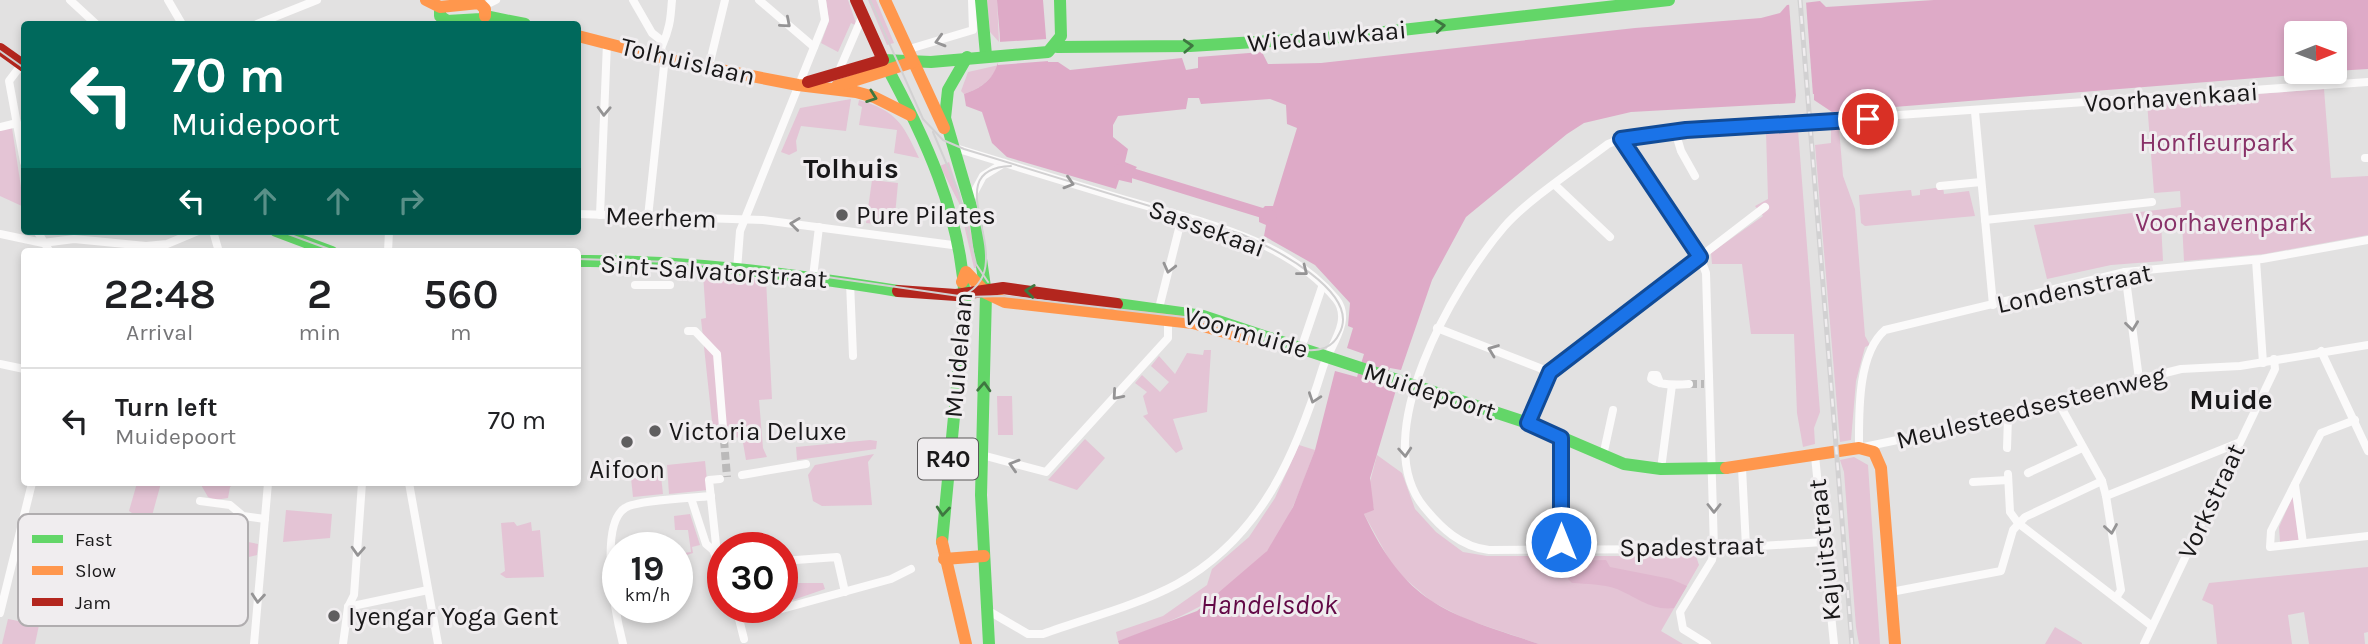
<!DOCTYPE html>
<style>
:root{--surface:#fff;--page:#f6f6f6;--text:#202124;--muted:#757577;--line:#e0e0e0}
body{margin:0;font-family:Karla,sans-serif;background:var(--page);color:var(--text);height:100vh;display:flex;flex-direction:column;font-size:26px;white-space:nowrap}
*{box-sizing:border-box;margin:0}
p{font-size:23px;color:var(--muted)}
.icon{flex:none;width:38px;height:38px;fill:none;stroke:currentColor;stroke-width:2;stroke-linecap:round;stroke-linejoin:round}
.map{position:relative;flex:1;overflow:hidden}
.panel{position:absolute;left:21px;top:248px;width:560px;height:238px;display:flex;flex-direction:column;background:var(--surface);border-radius:7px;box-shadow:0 4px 10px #0003}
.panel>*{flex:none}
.hud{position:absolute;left:21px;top:21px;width:560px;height:214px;border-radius:7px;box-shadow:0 4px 10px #0003;background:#00695c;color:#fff;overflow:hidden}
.needle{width:46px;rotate:89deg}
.fabs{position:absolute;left:2284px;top:21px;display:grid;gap:14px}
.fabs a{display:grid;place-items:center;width:63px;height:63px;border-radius:7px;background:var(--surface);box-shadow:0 4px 10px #0003;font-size:35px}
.speed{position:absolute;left:602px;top:532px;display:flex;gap:14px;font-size:35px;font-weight:700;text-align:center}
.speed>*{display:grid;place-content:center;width:91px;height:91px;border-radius:50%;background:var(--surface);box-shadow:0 4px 10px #0003;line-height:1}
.speed small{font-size:18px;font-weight:400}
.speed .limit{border:10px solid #d22;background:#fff;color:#111}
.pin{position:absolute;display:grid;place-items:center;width:60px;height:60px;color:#fff;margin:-30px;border:4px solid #fff;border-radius:50%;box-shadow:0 2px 7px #0007}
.me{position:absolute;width:77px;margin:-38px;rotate:0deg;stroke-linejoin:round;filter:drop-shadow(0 0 5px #0008)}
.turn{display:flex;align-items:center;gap:24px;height:147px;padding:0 35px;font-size:32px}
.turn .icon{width:91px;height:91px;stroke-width:2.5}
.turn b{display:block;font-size:49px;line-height:60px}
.lanes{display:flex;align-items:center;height:66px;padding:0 35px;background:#0003;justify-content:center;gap:35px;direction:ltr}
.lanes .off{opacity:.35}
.eta{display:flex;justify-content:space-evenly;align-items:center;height:119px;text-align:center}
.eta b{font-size:42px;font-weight:600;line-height:49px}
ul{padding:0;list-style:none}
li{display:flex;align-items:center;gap:21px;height:105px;padding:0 35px;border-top:2px solid var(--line)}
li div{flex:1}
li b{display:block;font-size:26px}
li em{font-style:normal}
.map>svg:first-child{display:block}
.green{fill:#e4c4d5}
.forest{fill:#e0b7ce}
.water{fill:#deaac7}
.pier{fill:#e2e1e1}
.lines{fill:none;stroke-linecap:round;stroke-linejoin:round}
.canal{stroke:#deaac7;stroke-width:10}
.street-tunnel{stroke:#bab9b9;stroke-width:8;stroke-dasharray:8 4;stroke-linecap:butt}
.street{stroke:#fbfafa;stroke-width:8}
.fast{stroke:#63d668;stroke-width:12}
.slow{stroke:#ff974d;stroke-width:12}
.jam{stroke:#b3261e;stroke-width:12}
.tram{stroke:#d2d1d2;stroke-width:2}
.rail-casing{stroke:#d2d1d2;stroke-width:5}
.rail{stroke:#f0edef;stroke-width:2.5;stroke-dasharray:8;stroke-linecap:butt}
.oneway{stroke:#959495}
.oneway2{stroke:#3e7740}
.route-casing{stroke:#114b97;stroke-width:18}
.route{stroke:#1a73e8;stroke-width:12}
.poi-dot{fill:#5f5e5f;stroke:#f0edef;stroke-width:2.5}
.labels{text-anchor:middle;stroke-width:6;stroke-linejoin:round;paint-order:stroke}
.shield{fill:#f0edef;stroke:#5a5859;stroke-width:2}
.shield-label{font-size:24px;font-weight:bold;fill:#191819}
.street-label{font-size:26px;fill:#191819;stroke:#f0edef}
.park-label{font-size:26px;fill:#883168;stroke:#f0edef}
.poi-label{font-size:26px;fill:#191819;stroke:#f0edef;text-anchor:start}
.neighbourhood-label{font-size:28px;font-weight:bold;fill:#191819;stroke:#f0edef}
.water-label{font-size:28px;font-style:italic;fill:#620846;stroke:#f0edef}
.key{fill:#f0edef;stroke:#b0adaf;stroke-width:2}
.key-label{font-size:19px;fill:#191819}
</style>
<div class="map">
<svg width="2368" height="644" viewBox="0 0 2368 644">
<rect width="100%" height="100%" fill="#e2e1e1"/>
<!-- green -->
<g class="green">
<path d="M826,0H848L857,26L851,23L838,52L821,43L829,21Z"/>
<path d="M868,0H876L894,43L887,45Z"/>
<path d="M987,0H997L999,42L990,32Z"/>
<path d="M999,65C990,81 981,88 964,94L961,91L968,72Z"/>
<path d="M2324,89L2331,178L2368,176V235L2264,254L2184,261L2182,222H2161L2163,261L2111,265L2047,279L2034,225L2181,207L2180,191L2154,193L2147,102Z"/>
<path d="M851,99L846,131L801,126L796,141L797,151L789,155L781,152L800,108Z"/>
<path d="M859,100C897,111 903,124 919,158L894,153L897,130L859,125L862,107L858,105Z"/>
<path d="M12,128L24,207L0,196V130Z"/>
<path d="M1839,128L1843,176L1855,209L1865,336L1870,345L1865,347L1856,381L1851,440L1840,442L1815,145L1831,143V129Z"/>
<path d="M1798,130L1820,412L1814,428L1815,444L1803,447L1797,413L1794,334H1751L1742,264H1712L1711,253L1763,216L1755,206L1768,199L1766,132Z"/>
<path d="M949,162L969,223L978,268H974L959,203L940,166Z"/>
<path d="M872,180L898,183L894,226L866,223Z"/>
<path d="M1943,187L1944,194L1969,191L1975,216L1865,226L1861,223L1859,195L1911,190L1912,196L1920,195V190Z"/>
<path d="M703,273L766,279L772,399L759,400L763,448L767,457L746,460L742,437L714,440L701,319L706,318Z"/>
<path d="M1204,350H1211L1207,412L1173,419L1183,449L1176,453L1143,416L1148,414L1143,396L1147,392L1135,383L1142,375L1160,392L1169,382L1151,366L1159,356L1175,374L1187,353L1203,355Z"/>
<path d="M1012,396L1013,435H998L997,396Z"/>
<path d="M1085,439L1105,458L1077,490L1048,480Z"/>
<path d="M870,440L877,441L876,449L797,460L796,447Z"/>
<path d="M1299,445L1315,450C1302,484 1290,522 1267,551C1228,599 1174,622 1118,641L1116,632L1163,616L1207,585L1212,569L1249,537L1275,498Z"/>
<path d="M874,454L868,462L872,505L822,506L813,501L808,475L815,465Z"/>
<path d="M1377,455L1402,473L1415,509L1436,532L1463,552L1487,556H1696L1699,565L1661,631L1683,644H1539L1465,619L1431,601L1395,570L1364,514L1374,509L1369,486Z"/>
<path d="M1854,457L1868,465L1880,644H1859L1856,627L1844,472L1840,460Z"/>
<path d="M705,461L708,490L669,494L667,465Z"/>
<path d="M661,476L663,494L633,497L631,478Z"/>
<path d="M137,483H161L150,523L258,544L257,555C190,572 178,544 129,511Z"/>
<path d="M200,483H235L230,487L228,498L215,500L208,497Z"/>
<path d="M2293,496L2299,540L2280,542L2279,527Z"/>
<path d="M286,510L332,514L330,538L283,542Z"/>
<path d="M690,514L700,545L692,547L693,553L677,558V554L691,552L688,530H675L674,516Z"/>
<path d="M514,522L517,526L531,522L532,531L540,530L544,577L506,578L500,574L505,571L501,523Z"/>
<path d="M2368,567V632L2364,633L2365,644H2309L2304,612L2288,615L2292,644H2217L2213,605L2202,600L2209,583Z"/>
<path d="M783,583H823L825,589L793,600V592H782Z"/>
<path d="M8,619L39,625L35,644H2Z"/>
<path d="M2055,627L2082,643V644H2045Z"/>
</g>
<!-- forest -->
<path class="forest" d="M1606,560L1610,567L1671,579L1687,586L1674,608C1652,611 1636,597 1617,589C1602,584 1587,584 1572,583L1568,579L1570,561Z"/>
<!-- water -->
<path class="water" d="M997,0H1043L1048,62H1058L1070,70L1182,58L1186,70L1198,68V57L1262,52L1268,64L1321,63L1635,28L1761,18L1780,13L1787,5L1820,1L1826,7L1934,0H2368V69L2335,71L2334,33H2296V72H2331L1832,112L1814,100V94L1796,95L1795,103L1631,112L1584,123L1567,134L1466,217L1432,280L1401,370L1390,368L1383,385L1396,390L1370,478L1374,510L1364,514C1408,607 1448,613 1539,644H1119L1118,641L1197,611L1267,551L1293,507L1315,450L1335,371L1357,377L1364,354L1347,348L1353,328L1348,326L1350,303L1315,265L1264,236L1266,225L1259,222V212L1265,206H1273L1297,128L1287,124L1286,105L1270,99L1201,104L1199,98H1188L1186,109L1118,116L1113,125V137L1128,149L1125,162L1137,167L1132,173V183L1119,180L1116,189L1007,157L992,143L982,112L966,106L964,94C1012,78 999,41 997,0Z"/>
<!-- pier -->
<g class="pier">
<path d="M1806,2L1813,95L1796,96L1789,3Z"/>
<path d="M1047,39L1049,61L998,65V42Z"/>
</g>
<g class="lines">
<!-- canal -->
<path class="canal" d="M1119,169L1272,216"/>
<!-- street-tunnel -->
<g class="street-tunnel">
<path d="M1689,384H1704"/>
<path d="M724,440L727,477"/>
</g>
<!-- street -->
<g class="street">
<path d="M70,0L96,24"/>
<path d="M168,0L182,24"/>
<path d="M633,0L652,33L661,40"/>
<path d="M759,0L814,47"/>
<path d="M484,6L496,0"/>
<path d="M257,24L317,0"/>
<path d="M906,50L973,30L972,0"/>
<path d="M22,64L9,81L24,162"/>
<path d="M709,66L725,0"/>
<path d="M838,73L863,15"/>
<path d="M1975,112L1993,305"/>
<path d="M0,127L17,123"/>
<path d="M1675,131L1681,151L1695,176"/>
<path d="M1621,139L1700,257L1706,273L1714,549L1712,560L1680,612L1683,629L1707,644"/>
<path d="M952,147C1007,164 1063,181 1119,198C1192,220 1284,236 1336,299C1353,320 1330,346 1323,367C1296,455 1261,537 1177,584C1136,606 1087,618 1043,634H1028L987,610"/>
<path d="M2365,158H2368"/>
<path d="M1555,185L1610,237"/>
<path d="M1940,186L1981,182"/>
<path d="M970,200L983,176L1004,163"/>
<path d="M578,214L763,220L960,246"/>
<path d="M600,215L607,43"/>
<path d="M648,217L664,66C657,44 664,47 668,29C671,20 671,9 672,0"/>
<path d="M1985,220L2152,202"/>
<path d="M37,231L50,252"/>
<path d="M213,231L219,252"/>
<path d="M0,234L43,243L74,239L146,246L167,244L198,231"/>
<path d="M2368,240L2262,259L2125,272L1885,330C1857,354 1859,415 1859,448L2008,417L2057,400L2181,369L2240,366L2368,345"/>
<path d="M388,252L389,231"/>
<path d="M2256,260L2263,363"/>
<path d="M737,270L740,231L825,20L822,0"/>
<path d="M2125,272L2139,379"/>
<path d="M813,277L819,227"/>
<path d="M850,282L853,356"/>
<path d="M635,285H670"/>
<path d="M1158,312L1182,217"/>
<path d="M1437,328L1550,372"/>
<path d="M688,331H695L717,354L724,440"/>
<path d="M1304,340L1322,287"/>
<path d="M2321,351L2368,451"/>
<path d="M0,364L24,369"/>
<path d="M1660,383L1657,375H1652L1651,379C1661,386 1677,385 1689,384"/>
<path d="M2057,400L2102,481L2106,496L2121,590L2116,598"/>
<path d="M2355,420L2321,433L2271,531L2270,547L2368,536"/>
<path d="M1528,423L1550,372L1765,207"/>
<path d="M2007,448L2008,417"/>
<path d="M982,455L1046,472L1168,338V320"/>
<path d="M1603,456L1613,410"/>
<path d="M1815,456L1834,644"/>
<path d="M1742,468L1746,547"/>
<path d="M1661,469L1672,385"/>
<path d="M2028,473L2082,448"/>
<path d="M2008,474L2010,512L2018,523L2152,626"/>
<path d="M742,475L806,464"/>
<path d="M1973,482L2008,480"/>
<path d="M409,483L438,644"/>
<path d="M2295,485L2303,543"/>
<path d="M2106,496L2238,443"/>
<path d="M691,498L706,544L713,550L723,575"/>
<path d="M200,501L230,505L243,516L265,519"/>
<path d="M1823,542L1714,549L1489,550C1461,547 1441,528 1424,507C1366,436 1454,285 1504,227C1526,201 1579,166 1608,144L1621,139L1686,130L2368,82"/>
<path d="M1561,548V438"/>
<path d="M782,561L837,557L845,592"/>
<path d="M718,563L709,480L720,479"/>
<path d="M1891,592L2001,571L2013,530L2025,517L2102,481"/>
<path d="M348,607L428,590"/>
<path d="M736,607L744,639"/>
<path d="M0,613L32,483"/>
<path d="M741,620L891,579L911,569"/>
<path d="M254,644L268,483"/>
<path d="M343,644L348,607L354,595L362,483"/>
<path d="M623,644C616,617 598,525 625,508C636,500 694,498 711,496"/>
<path d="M2144,644L2275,369L2274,359"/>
</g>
<!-- fast -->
<g class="fast">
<path d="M981,0L986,55"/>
<path d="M440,7V16L447,21L481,19L485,16L525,24"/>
<path d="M1057,47L1190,46L1340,37L1669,0"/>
<path d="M967,57L948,90L945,118L976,224L986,294L981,495L989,644"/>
<path d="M883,60C925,137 961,213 965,302L942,542"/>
<path d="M883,60L931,62L1048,52L1061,36L1060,0"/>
<path d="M276,231L332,252"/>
<path d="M578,261C686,260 792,274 898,291"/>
<path d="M1117,304L1203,316L1528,423L1624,464L1661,469L1726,468"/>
</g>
<!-- slow -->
<g class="slow">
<path d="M426,0L440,7L479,3L485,9V16"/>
<path d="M885,0L944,128"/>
<path d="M578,36L679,62L798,85L856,92L874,97L910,115"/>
<path d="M837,86L913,62"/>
<path d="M962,282L966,272L986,293L1005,302L1193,323L1249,339"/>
<path d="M1726,468L1859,448L1874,452L1881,468L1895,644"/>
<path d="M942,542L966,644"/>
<path d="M944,559L984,556"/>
</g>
<!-- jam -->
<g class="jam">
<path d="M0,49L24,66"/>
<path d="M808,82L883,60L856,0"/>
<path d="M898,291L956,295L1003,288L1117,304"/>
</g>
<!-- tram -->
<g class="tram">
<path d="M0,51L24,68"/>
<path d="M933,132L959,193L976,264L988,282"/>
<path d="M280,231L337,252"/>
<path d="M578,259L673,262L813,275L966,297L1002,296L1184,317L1307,350C1320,351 1333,347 1339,334C1363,292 1271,247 1241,234L964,149L943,140L923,119L870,0"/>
<path d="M959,297C1030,270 929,169 1011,166"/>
</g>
<defs>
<path id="rail" d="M1800,0L1852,644"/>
</defs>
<!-- rail casing -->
<use href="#rail" class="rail-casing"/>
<!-- rail -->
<use href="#rail" class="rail"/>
</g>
<!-- one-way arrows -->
<defs><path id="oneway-chevron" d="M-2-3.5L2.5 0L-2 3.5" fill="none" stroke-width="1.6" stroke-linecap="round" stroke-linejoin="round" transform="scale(1.75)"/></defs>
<g class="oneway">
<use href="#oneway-chevron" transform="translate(786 23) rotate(41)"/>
<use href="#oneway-chevron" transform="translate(940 41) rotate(164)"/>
<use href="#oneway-chevron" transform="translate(604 111) rotate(92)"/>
<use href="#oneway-chevron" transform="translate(1069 183) rotate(17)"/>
<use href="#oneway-chevron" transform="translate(795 224) rotate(-173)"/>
<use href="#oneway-chevron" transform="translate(1169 268) rotate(104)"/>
<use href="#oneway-chevron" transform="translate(1303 271) rotate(38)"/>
<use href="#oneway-chevron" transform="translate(2132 326) rotate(83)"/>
<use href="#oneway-chevron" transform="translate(1493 350) rotate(-159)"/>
<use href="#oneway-chevron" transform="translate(1117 395) rotate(131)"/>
<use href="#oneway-chevron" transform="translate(1314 398) rotate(109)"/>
<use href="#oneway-chevron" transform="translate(1405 452) rotate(86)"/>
<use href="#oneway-chevron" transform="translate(1014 465) rotate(-163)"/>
<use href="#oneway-chevron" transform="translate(1714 508) rotate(90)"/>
<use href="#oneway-chevron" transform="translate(2111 529) rotate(81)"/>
<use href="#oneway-chevron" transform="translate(358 551) rotate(93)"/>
<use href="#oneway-chevron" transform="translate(258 598) rotate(95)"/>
</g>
<g class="oneway2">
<use href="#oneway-chevron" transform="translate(1440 26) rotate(-6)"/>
<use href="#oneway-chevron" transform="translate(1188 46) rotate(-3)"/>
<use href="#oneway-chevron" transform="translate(872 97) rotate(20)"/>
<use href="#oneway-chevron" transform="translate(1030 291) rotate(-173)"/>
<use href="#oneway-chevron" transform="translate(984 387) rotate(-87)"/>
<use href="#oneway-chevron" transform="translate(943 511) rotate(95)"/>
</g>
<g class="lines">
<defs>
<path id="route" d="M1561,542V438L1528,423L1550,372L1700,257L1621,139L1686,130L1868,119"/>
</defs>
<!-- route casing -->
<use href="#route" class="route-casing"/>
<!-- route -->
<use href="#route" class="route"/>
</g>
<!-- markers -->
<g class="poi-dot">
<circle cx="842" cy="215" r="7"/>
<circle cx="655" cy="431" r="7"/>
<circle cx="627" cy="442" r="7"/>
<circle cx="334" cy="616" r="7"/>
</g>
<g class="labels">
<!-- shield labels -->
<rect class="shield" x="918" y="438.5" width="60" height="41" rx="5"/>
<g class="shield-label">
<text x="948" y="467">R40</text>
</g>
<!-- street labels -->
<g class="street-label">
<text transform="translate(1327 36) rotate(-5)" y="9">Wiedauwkaai</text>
<text transform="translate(688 61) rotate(13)" y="9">Tolhuislaan</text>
<text transform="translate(2171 97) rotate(-4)" y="9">Voorhavenkaai</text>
<text transform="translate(661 217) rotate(2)" y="9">Meerhem</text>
<text transform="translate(1207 228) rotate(20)" y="9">Sassekaai</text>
<text transform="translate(714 271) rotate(4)" y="9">Sint-Salvatorstraat</text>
<text transform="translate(2074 288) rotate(-12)" y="9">Londenstraat</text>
<text transform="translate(1246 332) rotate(16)" y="9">Voormuide</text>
<text transform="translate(958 355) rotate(-85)" y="9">Muidelaan</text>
<text transform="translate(1430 391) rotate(18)" y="9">Muidepoort</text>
<text transform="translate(2031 407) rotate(-14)" y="9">Meulesteedsesteenweg</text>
<text transform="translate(2211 501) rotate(-65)" y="9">Vorkstraat</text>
<text transform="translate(1692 546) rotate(-1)" y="9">Spadestraat</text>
<text transform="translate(1824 550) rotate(-96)" y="9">Kajuitstraat</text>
</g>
<!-- park labels -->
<g class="park-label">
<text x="2217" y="151">Honfleurpark</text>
<text x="2224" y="231">Voorhavenpark</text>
</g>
<!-- poi labels -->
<g class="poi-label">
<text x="856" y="224">Pure Pilates</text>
<text x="669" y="440">Victoria Deluxe</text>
<text x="627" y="478" text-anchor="middle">Aifoon</text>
<text x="348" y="625">Iyengar Yoga Gent</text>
</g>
<!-- neighbourhood labels -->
<g class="neighbourhood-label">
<text x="851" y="178">Tolhuis</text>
<text x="2231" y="409">Muide</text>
</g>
<!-- water labels -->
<g class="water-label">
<text x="1269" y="614">Handelsdok</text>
</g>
</g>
<!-- legend -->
<rect x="18" y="514" width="230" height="112" rx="10" class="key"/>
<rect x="32" y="535" width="31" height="8" fill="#63d668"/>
<rect x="32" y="566" width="31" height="9" fill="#ff974d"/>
<rect x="32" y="598" width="31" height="8" fill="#b3261e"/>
<g class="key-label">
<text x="75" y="546">Fast</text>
<text x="75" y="577">Slow</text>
<text x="75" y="609">Jam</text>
</g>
</svg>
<div class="fabs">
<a><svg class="needle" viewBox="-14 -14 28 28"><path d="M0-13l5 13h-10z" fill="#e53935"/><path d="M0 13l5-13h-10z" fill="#757577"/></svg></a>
</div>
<div class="speed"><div>19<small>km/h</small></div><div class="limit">30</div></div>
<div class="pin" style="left:1868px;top:119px;background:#d93025"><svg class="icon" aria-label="arrive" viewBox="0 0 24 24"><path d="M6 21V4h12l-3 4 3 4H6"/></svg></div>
<svg class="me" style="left:1561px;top:542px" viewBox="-20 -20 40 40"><circle r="17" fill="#1a73e8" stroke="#fff" stroke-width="3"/><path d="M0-11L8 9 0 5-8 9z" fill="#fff"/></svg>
<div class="hud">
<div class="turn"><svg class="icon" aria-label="left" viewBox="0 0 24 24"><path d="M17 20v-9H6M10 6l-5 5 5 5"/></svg><div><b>70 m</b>Muidepoort</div></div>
<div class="lanes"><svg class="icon" aria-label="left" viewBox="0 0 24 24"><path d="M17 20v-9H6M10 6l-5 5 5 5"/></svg><svg class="icon off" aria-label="ahead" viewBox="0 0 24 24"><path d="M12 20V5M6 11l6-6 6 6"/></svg><svg class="icon off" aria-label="ahead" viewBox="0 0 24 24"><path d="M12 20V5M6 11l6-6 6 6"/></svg><svg class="icon off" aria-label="right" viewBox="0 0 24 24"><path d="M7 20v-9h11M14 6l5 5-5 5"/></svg></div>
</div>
<section class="panel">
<div class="eta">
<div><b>22:48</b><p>Arrival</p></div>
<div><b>2</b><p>min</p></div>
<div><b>560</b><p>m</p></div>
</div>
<ul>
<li><svg class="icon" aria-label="left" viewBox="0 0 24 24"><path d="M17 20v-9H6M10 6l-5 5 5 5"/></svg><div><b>Turn left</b><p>Muidepoort</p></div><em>70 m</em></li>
</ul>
</section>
</div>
